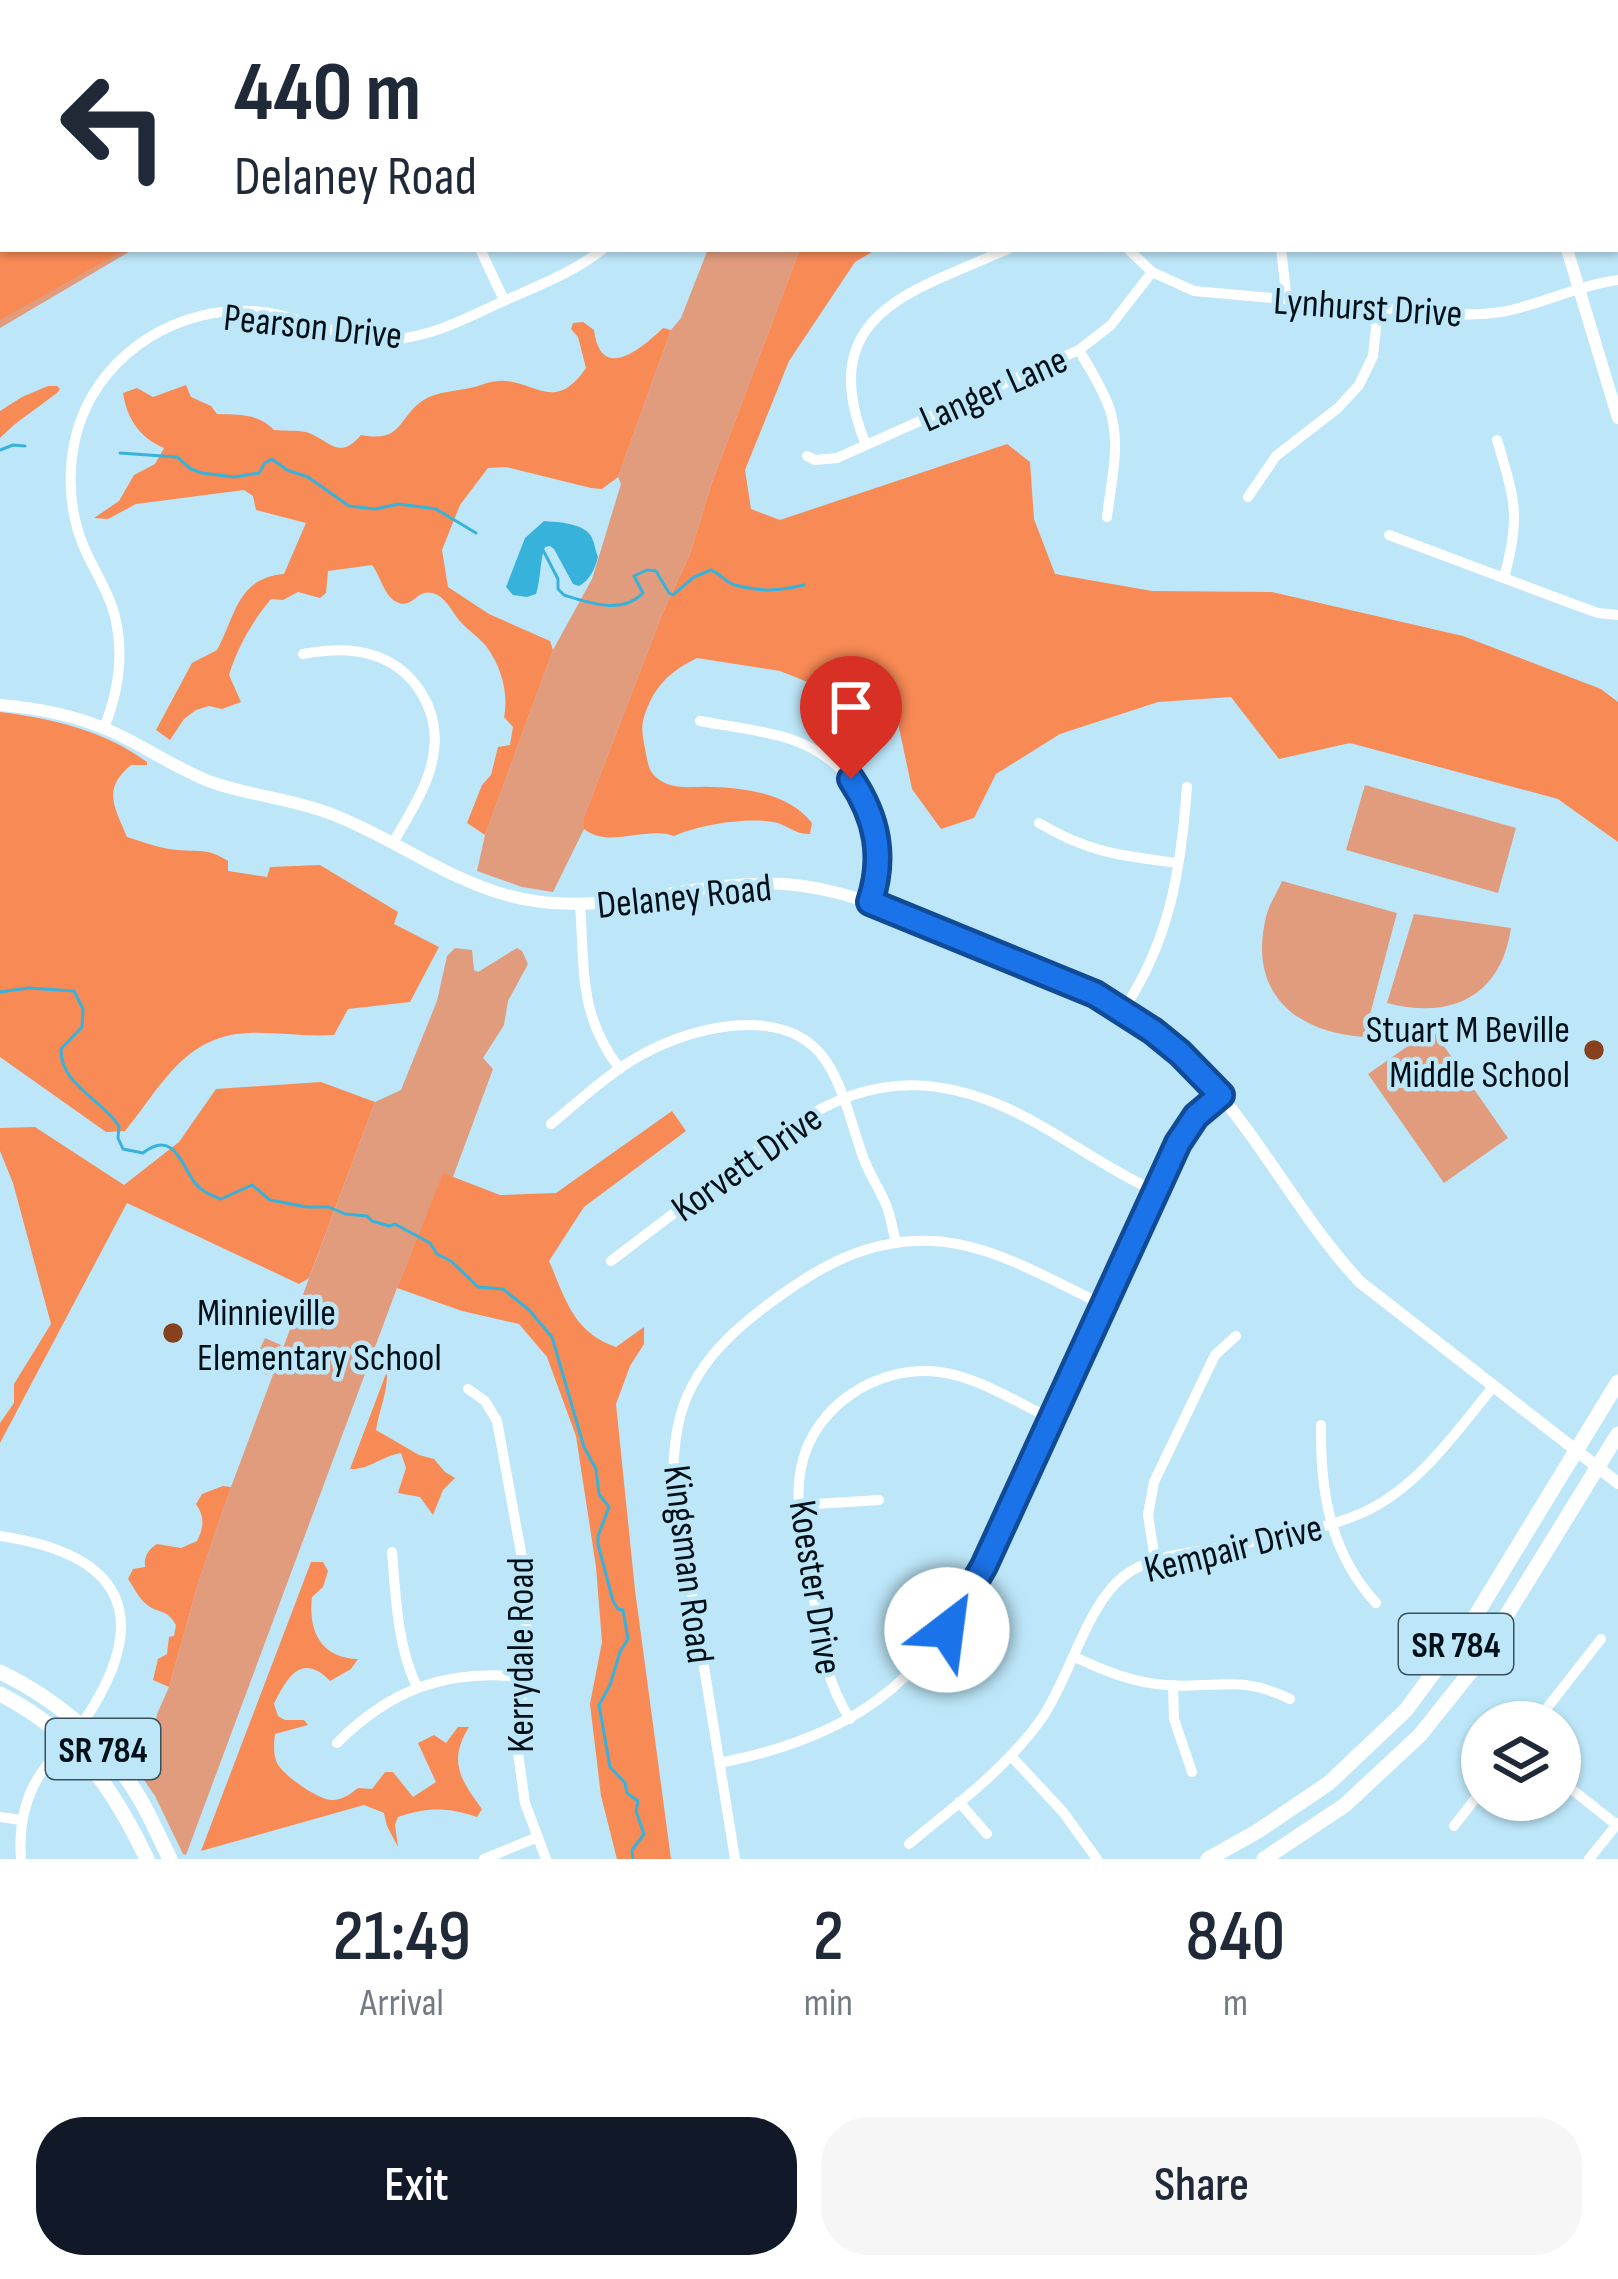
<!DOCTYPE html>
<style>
:root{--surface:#fff;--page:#f6f6f7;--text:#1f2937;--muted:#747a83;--accent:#111827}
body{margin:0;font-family:"Sofia Sans Condensed",sans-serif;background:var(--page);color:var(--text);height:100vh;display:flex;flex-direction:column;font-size:45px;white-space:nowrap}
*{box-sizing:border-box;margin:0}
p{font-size:39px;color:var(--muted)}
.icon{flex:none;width:66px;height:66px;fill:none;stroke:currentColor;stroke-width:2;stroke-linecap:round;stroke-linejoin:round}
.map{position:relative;height:1859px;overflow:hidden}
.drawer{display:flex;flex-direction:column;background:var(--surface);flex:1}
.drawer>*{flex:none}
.top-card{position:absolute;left:0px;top:0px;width:1620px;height:252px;box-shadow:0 3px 9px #0004;background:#fff;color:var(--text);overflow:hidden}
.tools{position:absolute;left:1461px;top:1701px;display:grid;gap:24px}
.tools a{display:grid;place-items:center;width:120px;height:120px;border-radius:50%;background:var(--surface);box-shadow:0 3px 9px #0004;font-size:60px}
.pin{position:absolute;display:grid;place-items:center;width:102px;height:102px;color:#fff;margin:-123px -51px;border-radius:50% 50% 50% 0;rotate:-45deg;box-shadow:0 0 12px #0007}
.pin .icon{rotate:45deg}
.me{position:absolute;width:132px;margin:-66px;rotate:30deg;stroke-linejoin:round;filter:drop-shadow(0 0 9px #0008)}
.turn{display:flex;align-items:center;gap:42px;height:252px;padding:0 36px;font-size:54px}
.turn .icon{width:156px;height:156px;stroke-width:2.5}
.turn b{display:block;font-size:84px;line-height:102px}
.eta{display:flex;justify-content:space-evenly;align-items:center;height:204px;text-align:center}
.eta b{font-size:72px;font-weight:600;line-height:84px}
.primary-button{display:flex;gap:24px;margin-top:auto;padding:24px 36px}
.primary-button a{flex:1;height:138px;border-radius:48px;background:var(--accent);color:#fff;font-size:48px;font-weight:600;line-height:138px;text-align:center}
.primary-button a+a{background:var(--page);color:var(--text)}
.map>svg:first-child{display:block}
.green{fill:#e19c7d}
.forest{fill:#f88a55}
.water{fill:#37b2db}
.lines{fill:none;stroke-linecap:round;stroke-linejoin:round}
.stream{stroke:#37b2db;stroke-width:3}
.minor{stroke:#fff;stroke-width:10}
.tertiary{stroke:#fff;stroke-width:12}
.primary{stroke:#fff;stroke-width:15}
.route-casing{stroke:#114b97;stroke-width:30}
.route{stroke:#1a73e8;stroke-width:21}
.poi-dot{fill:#88411d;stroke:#bde7f9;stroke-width:4.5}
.labels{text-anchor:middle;stroke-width:9;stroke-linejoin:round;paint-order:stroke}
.shield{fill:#bde7f9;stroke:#39505c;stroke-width:3}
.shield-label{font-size:36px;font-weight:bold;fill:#001018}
.street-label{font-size:39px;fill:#001018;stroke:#bde7f9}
.poi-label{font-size:39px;fill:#001018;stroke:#bde7f9;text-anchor:end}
</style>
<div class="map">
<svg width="1618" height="1859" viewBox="0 0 1618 1859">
<rect width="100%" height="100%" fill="#bde7f9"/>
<!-- green -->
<g class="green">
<path d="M0,72L3,249H134L0,328Z"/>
<path d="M708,249H800L712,482L690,554L663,612L584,817V829L553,892L522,887L477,871L485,835L553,650L592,579L621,484L618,477L671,330L681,318Z"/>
<path d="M1365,785L1516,828L1498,893L1346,850Z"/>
<path d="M1282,881L1397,913L1364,1037C1293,1032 1248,991 1266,917C1269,904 1277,893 1282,881Z"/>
<path d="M1414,914L1511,928C1501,997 1450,1020 1387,1003Z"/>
<path d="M455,948L472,950L474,970L478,972L517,948L522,951L528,964L508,1001L504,1025L483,1058L493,1069L453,1177L443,1174L397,1288L186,1855L183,1854L155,1796L140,1774L152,1744L157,1714L169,1687L199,1580L231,1487L375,1102L401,1090L437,1001L447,956Z"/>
<path d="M1432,1029L1508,1138L1444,1183L1368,1074Z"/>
<path d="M265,1338L281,1345L267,1375L251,1368Z"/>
</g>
<!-- forest -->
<g class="forest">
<path d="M0,0H562L556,3H3V249H126L0,320Z"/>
<path d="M800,249H877L855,262L789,361L745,470L751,509L780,520L1007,444L1030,462L1034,519L1055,574L1152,591L1272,592L1463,636L1601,689L1618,702V842L1558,799L1350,743L1279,759L1231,697L1158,702L1060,734L996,774L974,818L941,829L912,789L897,718L780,671L697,658C669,672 654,686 644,717C640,730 644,741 646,754C648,764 649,772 657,778C673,791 692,786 711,787C746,788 790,794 812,823L810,834C795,835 787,824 773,822C746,817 699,825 674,836C645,826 609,849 584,829V817L663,612L690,554L712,482Z"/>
<path d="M583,322L594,330C601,383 641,349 663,328L671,330L618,477L602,489L591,488L506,467L488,468L460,505L442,550L448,587L489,614L550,641L553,650L485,835L467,823L482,785L491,775L498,747L510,745L513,727L504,717C509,693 501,666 486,646C478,636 467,630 459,620C451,610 445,596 432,593C417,589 413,608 399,603C384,598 381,576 372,565L328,571L326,593L320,598L298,592L283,600L271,599C252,622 238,646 229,675L241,702L222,709L209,706L196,710L184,719L170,740L156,730L192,663L217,650C236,615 237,578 284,574L306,523L256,510L253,496L244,490L136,504L108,519L94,518L119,501L134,475L155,464L164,448C140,438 127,419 123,393L137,388L153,397L186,385L191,397L211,406L217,414C240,415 257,413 274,430C283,431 297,430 306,432C329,439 338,462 361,435C406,444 397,413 429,397C445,390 466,391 484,384C529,368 550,421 586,368L578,337L571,329L573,323Z"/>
<path d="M48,386H57L60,389L57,393L15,424L0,438V411L22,397Z"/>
<path d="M0,712C54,719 103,730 147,762V765H131C102,789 114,806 127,837C143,842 161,849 178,850C200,852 208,848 228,861V871L267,877L270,867L320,865L398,912L394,924L439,947L410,1002L348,1009L334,1035C305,1037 277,1032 248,1033C183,1036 161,1088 125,1131L106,1132L0,1057Z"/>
<path d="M321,1082L375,1102L309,1278L299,1284L127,1203L0,1443V1423L14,1403V1384L51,1324L13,1183L0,1151V1128L35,1127L124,1185L179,1142L216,1089Z"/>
<path d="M672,1111L686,1131L584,1207L549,1261C566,1300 573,1332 616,1347L644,1327V1344L630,1366L616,1404L635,1590L671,1859H617L601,1796L590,1704L602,1642L596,1567L576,1436L547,1357L519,1324L462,1311L397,1288L443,1173L500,1195L556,1193Z"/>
<path d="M387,1371C388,1392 379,1410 376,1430L419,1455L434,1459L445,1472L455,1478L443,1490L433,1515L420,1497L398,1493L406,1468L401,1453C382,1456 369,1470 350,1469Z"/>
<path d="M223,1486L231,1487L199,1580L169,1687L153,1680L158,1659L167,1654L169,1637L174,1636L176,1625C166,1607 158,1615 145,1603C138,1597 133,1586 128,1579L133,1569L145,1567C144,1556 148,1550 157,1544L181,1548L197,1541C204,1527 205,1517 196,1504L202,1494Z"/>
<path d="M311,1562H323L328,1571L323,1587L312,1597C308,1631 321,1658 358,1659L351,1669L330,1681C302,1652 287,1677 274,1704L278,1716L285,1720H304L308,1725L275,1734C274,1743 273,1754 277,1763C283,1775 318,1800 332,1800C343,1800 350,1794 358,1788L372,1789L385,1772H393L413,1797L436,1782L418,1743L434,1735L446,1743L458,1727H469C448,1761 460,1779 482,1809L477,1817C449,1807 426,1807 398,1817L395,1825L398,1847L387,1826L384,1813L364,1805L201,1851Z"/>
</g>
<!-- water -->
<path class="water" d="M544,521C557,522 586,523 592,538C595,544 595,551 598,557C595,569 590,580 579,586L573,584L554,549L550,546L545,547C540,558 541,579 536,594L527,597L513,595L506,587L525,538Z"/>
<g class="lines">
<!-- stream -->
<g class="stream">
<path d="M244,0L245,3"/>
<path d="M59,3L60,0"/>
<path d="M0,131L3,128"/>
<path d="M0,450L13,445L25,446"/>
<path d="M120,453L177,457L191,469L202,473L234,477L259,473L265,463L272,459L287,470L308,477L349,506L375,509L399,504L436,509L476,533"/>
<path d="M543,550L558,579V589L564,595C590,603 622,615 643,593L634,576L647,570L656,571L669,593L673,595L694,577L711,570C721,574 726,583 735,585C761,592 779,591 804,585"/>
<path d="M0,992L28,988L74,991L83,1009L82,1027L61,1049C60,1084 100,1098 119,1126L118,1138L123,1149L143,1153C174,1129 181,1165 195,1183C202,1192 211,1195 221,1199L252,1185L270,1200L307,1207H329L345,1214L367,1216L372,1221L389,1226L395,1224L430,1243L437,1254L451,1261L478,1287L503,1289L529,1310L552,1337L584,1447L596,1469L599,1494L609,1507L598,1536V1544L613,1601L618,1609L623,1610L628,1639L620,1652L610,1685L599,1705L610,1767L625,1783L627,1793L638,1801L636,1811L644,1834L632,1850L633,1859"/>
</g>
<!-- minor -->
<g class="minor">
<path d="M1003,0V3"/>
<path d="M1136,0L1138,3"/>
<path d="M1577,0L1580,3"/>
<path d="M720,3L721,0"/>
<path d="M1617,159H1618"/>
<path d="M480,249L504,300"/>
<path d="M1128,249L1152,272L1194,291L1438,313C1463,315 1490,316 1515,309C1550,300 1582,285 1618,280"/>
<path d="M1281,249L1287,300"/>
<path d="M1079,350C1090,369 1103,389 1110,410C1121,445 1111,482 1107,517"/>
<path d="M1497,440C1515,500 1521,516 1504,578"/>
<path d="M866,445C813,314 910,292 1008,249"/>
<path d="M807,456L815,460L837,458L1079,350L1111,325L1152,272"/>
<path d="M1248,497L1276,456L1338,408L1359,385L1373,356L1378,308"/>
<path d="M1389,535L1573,604L1598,613L1618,615"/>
<path d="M303,654C324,650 348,648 369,654C414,666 442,711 433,757C428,787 408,816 393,843"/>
<path d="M700,721C731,727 764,730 793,740C861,764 893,834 870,902"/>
<path d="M104,728C118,693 124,658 116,621C111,597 98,577 87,554C64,506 65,443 92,396C129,332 208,298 280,315C319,324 353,342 395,339C435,336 470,316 506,300C540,285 574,272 603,249"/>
<path d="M1039,823C1089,853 1122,856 1178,863"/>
<path d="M580,905C585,969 578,1015 620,1069"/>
<path d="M1123,1010C1170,941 1181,869 1187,787"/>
<path d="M551,1124C577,1103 603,1078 631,1061C683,1028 785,1000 826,1061C844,1088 852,1126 863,1157C869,1174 880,1189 887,1207C891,1218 893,1231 896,1243"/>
<path d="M611,1261C650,1231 689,1202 728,1172C815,1105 882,1058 995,1103C1052,1126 1099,1166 1155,1191"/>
<path d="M468,1389L485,1401L497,1421L522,1558L527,1635L517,1746L525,1803L546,1859"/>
<path d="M1321,1425C1320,1491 1330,1553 1376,1603"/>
<path d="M799,1505L879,1500"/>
<path d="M0,1536C122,1554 155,1615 84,1721C68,1744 45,1762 33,1787C22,1810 19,1833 21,1859"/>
<path d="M392,1552C396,1598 397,1645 417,1687"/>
<path d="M1155,1560L1148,1515L1154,1482L1215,1355L1236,1336"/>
<path d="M1075,1657C1104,1671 1134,1683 1167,1685C1219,1689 1238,1674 1290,1699"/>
<path d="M1173,1685L1174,1719L1192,1772"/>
<path d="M850,1719C823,1678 820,1633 812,1587C806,1549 793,1506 801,1468C813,1406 878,1364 940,1372C978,1377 1016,1402 1050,1418"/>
<path d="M1536,1722L1601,1639"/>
<path d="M337,1743C391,1689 446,1669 523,1677"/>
<path d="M1011,1756L1063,1812L1097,1859"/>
<path d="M719,1763C849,1738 924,1685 984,1566L1178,1143L1197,1116L1221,1095"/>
<path d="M1560,1780L1618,1826"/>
<path d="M959,1802L987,1834"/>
<path d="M0,1817L21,1820"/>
<path d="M1454,1826L1482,1790"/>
<path d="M909,1844C956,1805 1007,1768 1042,1718C1070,1677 1087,1604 1124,1576C1152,1554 1194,1553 1229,1546C1273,1538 1320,1531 1362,1513C1418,1488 1455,1433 1493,1387"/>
<path d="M484,1859L538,1837"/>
<path d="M735,1859L673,1475C674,1445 677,1414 692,1386C710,1352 736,1329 766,1306C816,1268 867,1238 933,1241C993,1244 1050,1280 1104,1305"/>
<path d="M1589,1859L1618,1823"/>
</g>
<!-- tertiary -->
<g class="tertiary">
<path d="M1421,0L1424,3"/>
<path d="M1567,249L1618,418"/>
<path d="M0,705C36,708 73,715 106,729C142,744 174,768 211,782C251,796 294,799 334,815C393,838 445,878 506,895C600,922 691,878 785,884C843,888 896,912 949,934C1042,971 1137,1003 1207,1080C1264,1143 1302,1220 1360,1282L1618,1483"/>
</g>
<!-- primary -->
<g class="primary">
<path d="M0,1672C58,1700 107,1743 140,1799C151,1818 160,1839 170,1859"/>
<path d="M0,1694C75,1732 112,1786 147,1859"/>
<path d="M1208,1859L1258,1831L1329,1783L1406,1710L1476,1615L1618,1382"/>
<path d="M1264,1859L1345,1805L1420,1735L1476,1665L1618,1434"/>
</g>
</g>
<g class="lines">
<defs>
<path id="route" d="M851,779C877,818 885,857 870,902L1095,994L1153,1031L1180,1053L1221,1095L1196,1116L1178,1143L984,1566L947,1630"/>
</defs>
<!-- route casing -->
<use href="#route" class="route-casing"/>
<!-- route -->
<use href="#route" class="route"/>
</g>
<!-- markers -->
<g class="poi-dot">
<circle cx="1594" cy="1050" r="12"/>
<circle cx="173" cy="1333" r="12"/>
</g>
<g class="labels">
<!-- shield labels -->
<g class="shield">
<rect x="1399" y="1614" width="114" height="60" rx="9"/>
<rect x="46" y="1719" width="114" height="60" rx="9"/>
</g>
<g class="shield-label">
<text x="1456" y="1657">SR 784</text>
<text x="103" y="1762">SR 784</text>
</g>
<!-- street labels -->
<g class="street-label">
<text transform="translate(1368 306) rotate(4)" y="14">Lynhurst Drive</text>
<text transform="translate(313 325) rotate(6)" y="14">Pearson Drive</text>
<text transform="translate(993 388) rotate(-24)" y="14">Langer Lane</text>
<text transform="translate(684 895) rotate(-6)" y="14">Delaney Road</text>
<text transform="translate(746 1162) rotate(-35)" y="14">Korvett Drive</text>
<text transform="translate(1233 1547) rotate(-14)" y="14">Kempair Drive</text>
<text transform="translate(690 1564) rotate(83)" y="14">Kingsman Road</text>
<text transform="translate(817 1587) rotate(81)" y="14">Koester Drive</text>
<text transform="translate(519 1655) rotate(-90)" y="14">Kerrydale Road</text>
</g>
<!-- poi labels -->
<g class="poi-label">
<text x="1570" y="1042">Stuart M Beville<tspan x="1570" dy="45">Middle School</tspan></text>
<text x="197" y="1325" text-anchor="start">Minnieville<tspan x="197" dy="45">Elementary School</tspan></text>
</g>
</g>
</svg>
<div class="tools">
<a><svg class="icon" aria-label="layers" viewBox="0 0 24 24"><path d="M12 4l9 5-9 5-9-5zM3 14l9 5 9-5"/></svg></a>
</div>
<div class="pin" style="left:851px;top:779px;background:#d93025"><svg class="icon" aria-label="arrive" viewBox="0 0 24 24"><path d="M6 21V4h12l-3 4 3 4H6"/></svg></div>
<svg class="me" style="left:947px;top:1630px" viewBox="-20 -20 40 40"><circle r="19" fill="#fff"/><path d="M0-13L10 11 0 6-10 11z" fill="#1a73e8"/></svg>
<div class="top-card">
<div class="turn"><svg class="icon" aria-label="left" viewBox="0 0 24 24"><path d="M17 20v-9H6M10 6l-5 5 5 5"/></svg><div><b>440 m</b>Delaney Road</div></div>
</div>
</div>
<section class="drawer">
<div class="eta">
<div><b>21:49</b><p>Arrival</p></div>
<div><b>2</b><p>min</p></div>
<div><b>840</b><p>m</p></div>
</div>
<div class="primary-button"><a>Exit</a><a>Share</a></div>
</section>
